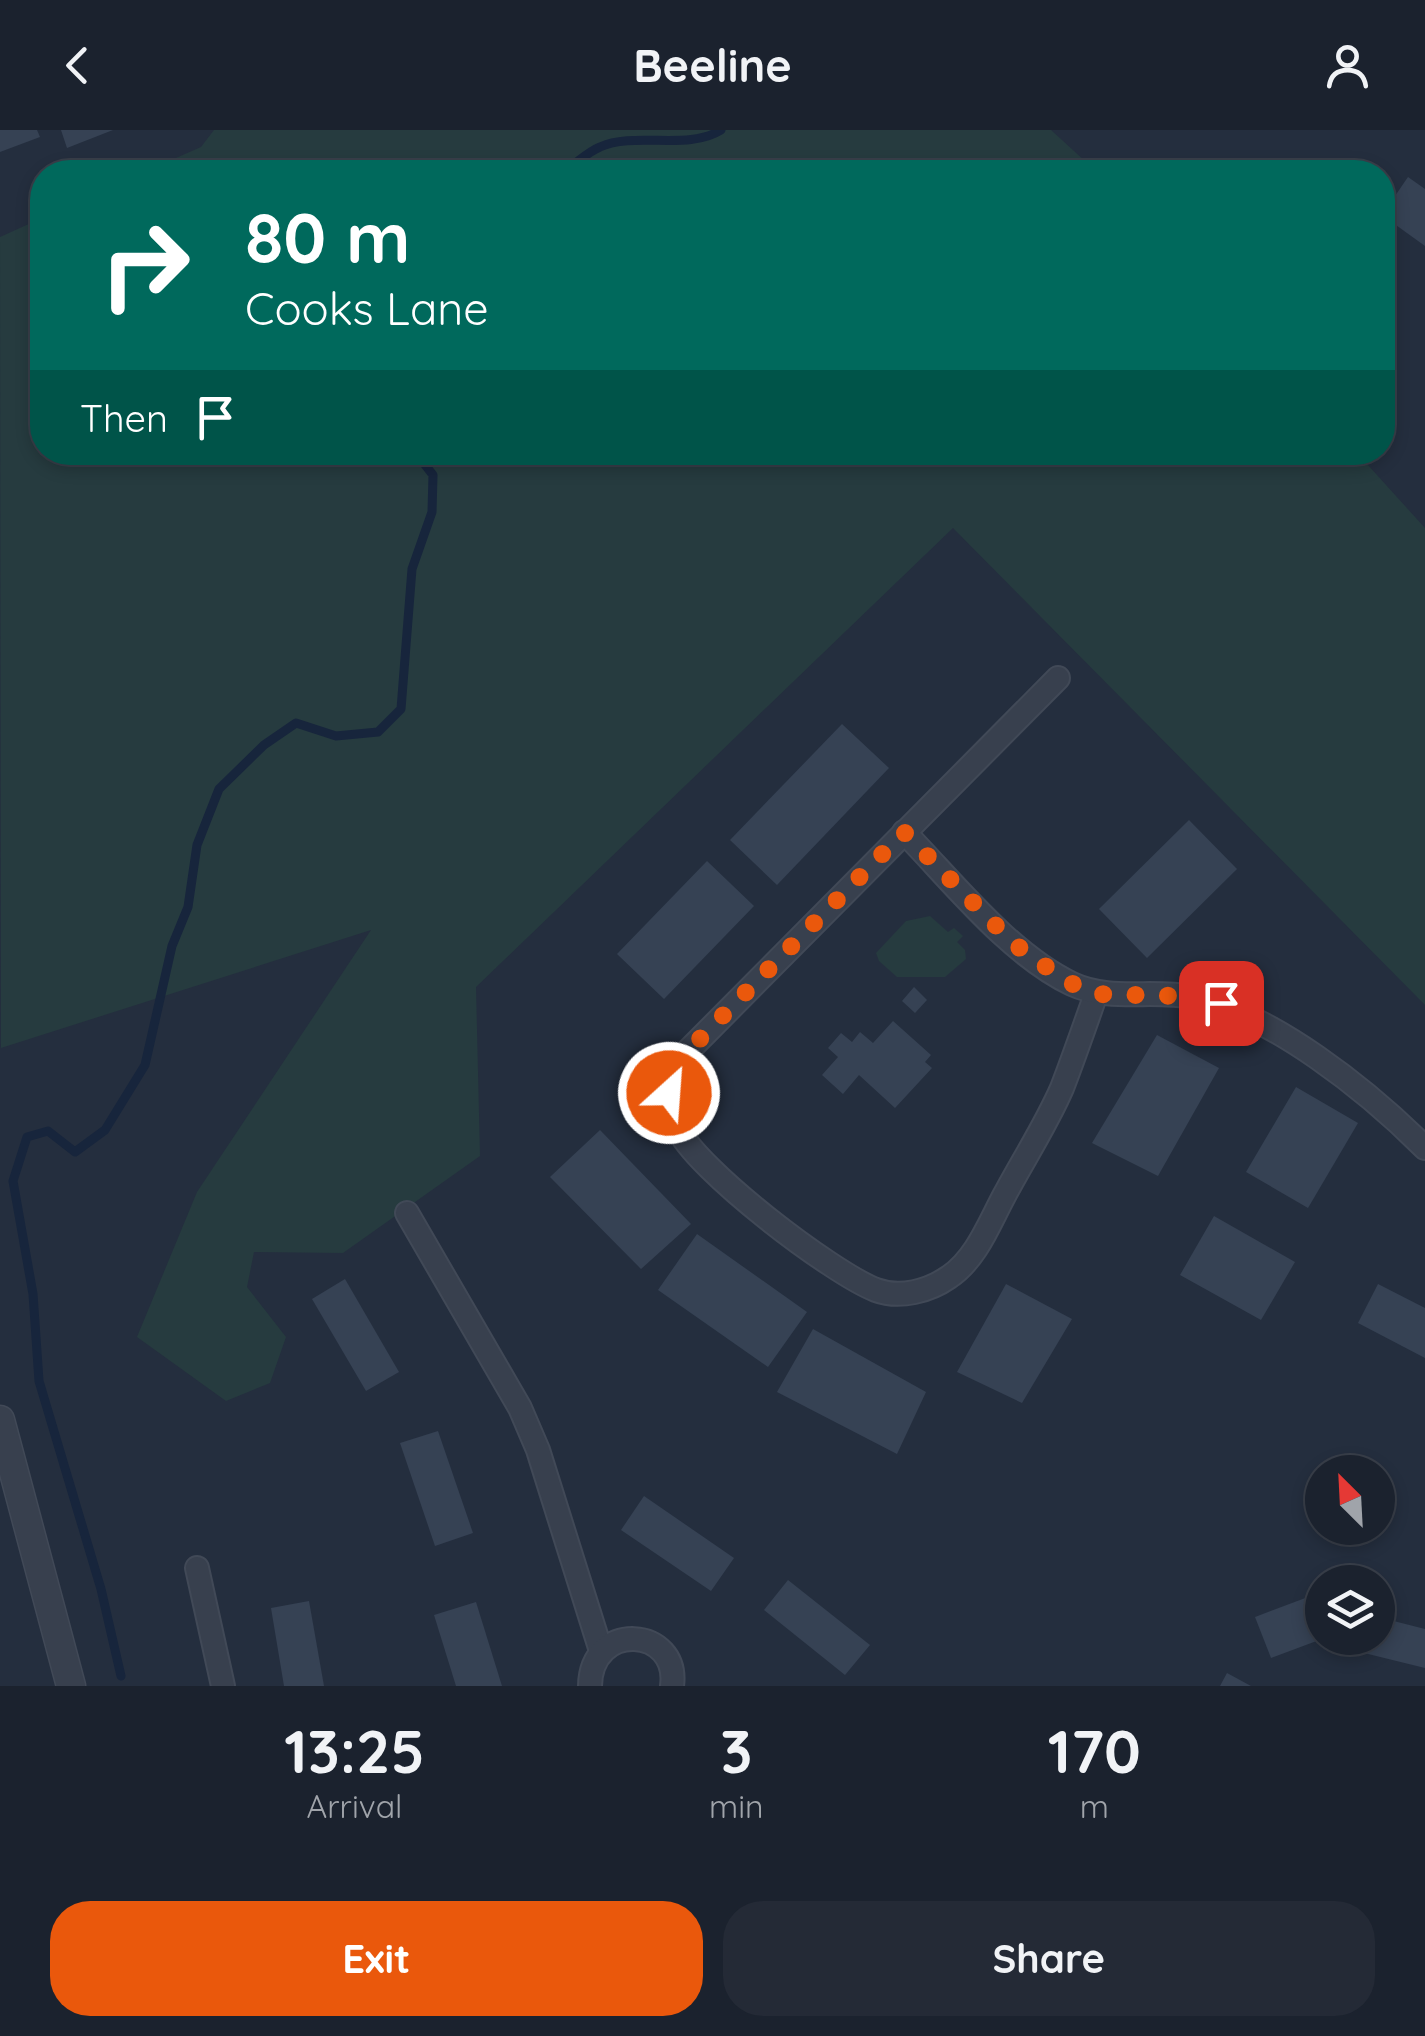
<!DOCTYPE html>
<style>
:root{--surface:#1b222e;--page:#242a36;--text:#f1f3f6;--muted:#a0a4aa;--line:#393f4a;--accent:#ea580c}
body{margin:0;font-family:Quicksand,sans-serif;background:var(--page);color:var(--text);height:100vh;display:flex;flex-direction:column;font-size:38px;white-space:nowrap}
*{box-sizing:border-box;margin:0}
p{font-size:32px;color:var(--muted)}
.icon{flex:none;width:55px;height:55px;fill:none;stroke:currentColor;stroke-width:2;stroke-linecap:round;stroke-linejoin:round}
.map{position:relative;height:1556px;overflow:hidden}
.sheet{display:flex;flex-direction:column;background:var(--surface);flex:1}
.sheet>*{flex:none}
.banner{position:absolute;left:30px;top:30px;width:1365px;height:305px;border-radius:40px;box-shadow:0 5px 15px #0003,0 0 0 2px var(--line);background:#00695c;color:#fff;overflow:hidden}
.needle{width:65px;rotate:336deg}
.fabs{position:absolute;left:1305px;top:1325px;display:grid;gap:20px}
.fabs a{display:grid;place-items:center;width:90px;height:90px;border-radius:50%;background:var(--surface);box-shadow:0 5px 15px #0003,0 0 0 2px var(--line);font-size:50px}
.pin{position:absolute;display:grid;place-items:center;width:85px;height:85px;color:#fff;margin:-42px;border-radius:20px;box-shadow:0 5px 15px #0006}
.me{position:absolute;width:110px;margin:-55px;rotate:26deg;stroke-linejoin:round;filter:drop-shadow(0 0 8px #0008)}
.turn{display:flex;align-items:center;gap:35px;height:210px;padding:0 50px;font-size:45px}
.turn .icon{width:130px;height:130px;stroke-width:2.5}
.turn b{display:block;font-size:70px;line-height:85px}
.then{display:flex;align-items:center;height:95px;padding:0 50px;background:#0003;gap:20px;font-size:38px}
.eta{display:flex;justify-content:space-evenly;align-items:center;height:170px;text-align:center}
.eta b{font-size:60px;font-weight:700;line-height:70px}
.cta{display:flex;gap:20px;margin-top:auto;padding:20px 50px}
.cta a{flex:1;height:115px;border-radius:40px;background:var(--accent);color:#fff;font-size:40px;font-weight:700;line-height:115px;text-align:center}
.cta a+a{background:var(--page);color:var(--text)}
header{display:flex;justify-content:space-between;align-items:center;height:130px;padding:0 50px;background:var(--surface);font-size:45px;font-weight:700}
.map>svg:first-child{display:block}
.green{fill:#263b3f}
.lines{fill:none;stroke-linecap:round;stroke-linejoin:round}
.stream{stroke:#17253c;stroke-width:9}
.building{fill:#364254}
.minor-casing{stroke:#414957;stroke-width:26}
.tertiary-casing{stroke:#414957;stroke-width:31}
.minor{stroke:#38404e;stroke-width:22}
.tertiary{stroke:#38404e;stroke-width:28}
.route{stroke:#ea580c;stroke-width:18;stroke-dasharray:0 32.4}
</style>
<header><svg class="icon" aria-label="back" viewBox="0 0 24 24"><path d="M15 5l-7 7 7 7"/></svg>Beeline<svg class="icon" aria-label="person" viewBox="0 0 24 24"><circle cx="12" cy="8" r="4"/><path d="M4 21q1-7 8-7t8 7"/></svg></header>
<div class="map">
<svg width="1425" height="1556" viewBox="0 0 1425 1556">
<rect width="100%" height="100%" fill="#242e3e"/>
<!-- green -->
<g class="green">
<path d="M214,0H1051L1097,42H144L201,17Z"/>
<path d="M42,88V322L1357,323L1425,398V875L953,398L476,857L480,1026L343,1123L254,1122L247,1157L286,1207L270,1253L226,1271L137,1207L197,1062L371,800L1,918L0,107Z"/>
<path d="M930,786L948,802L954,798L963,806L957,812L965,820L966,829L945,847H897L879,831L876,823L906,791Z"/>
</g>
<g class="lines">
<!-- stream -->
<g class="stream">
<path d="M575,42L573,35C581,29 590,21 600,17C635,1 688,21 721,0"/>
<path d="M121,1546L101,1459L39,1251L33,1164L13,1051L27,1007L48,1001L75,1022L105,1000L145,935L172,816L188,777L197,715L219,659L264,615L296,593L336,606L378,602L401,579L412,439L432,382L433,345L415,322"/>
</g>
</g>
<!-- building -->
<g class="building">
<path d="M0,0H37L40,7L0,22Z"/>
<path d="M61,0H113L67,18Z"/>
<path d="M1408,47L1425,59V116L1382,85Z"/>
<path d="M842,594L889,638L777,755L730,710Z"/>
<path d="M1189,690L1237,739L1147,828L1099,779Z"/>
<path d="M707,731L754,776L664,869L617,824Z"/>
<path d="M914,857L927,870L915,883L902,871Z"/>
<path d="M893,891L931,925L925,932L932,938L895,978L859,945L843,964L822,945L838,927L828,918L841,903L852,912L860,902L873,913Z"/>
<path d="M1157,905L1219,938L1158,1046L1092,1013Z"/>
<path d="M1296,957L1358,993L1308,1078L1246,1042Z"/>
<path d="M600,1000L691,1094L641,1139L550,1047Z"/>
<path d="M1214,1086L1295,1132L1261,1190L1180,1145Z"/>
<path d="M697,1104L807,1182L768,1237L658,1160Z"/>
<path d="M345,1149L399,1242L366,1261L312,1169Z"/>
<path d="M1006,1154L1072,1189L1022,1273L957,1242Z"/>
<path d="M1378,1154L1425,1178V1228L1358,1193Z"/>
<path d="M813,1199L926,1262L897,1324L777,1262Z"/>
<path d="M438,1301L473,1403L435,1416L400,1313Z"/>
<path d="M644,1366L734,1428L711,1461L621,1400Z"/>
<path d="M788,1450L870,1515L845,1545L764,1480Z"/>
<path d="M1308,1467L1322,1509L1271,1528L1255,1487Z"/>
<path d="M309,1471L324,1556H284L271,1478Z"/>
<path d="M476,1472L502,1556H456L434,1485Z"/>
<path d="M1378,1487L1425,1499V1538L1360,1522L1364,1508H1378Z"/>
<path d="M1227,1543L1251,1556H1220Z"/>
</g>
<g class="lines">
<defs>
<g id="minor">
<path d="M1058,548L684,925C670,949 665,970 677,997C695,1039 832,1143 876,1160C900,1169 929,1161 949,1147C976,1129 989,1094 1004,1066C1023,1030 1046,995 1062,958C1074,927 1085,895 1096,864"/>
<path d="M904,702C952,751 1009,824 1072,854C1111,872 1151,859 1192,867C1272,884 1367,960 1425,1018"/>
<path d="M407,1083L520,1278L538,1320L601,1521"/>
<path d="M197,1438L223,1556"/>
<path d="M590,1556C591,1490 680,1497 672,1556"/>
</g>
<path id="tertiary" d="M0,1290L71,1556"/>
</defs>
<!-- minor casing -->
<use href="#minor" class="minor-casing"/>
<!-- tertiary casing -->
<use href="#tertiary" class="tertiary-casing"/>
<!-- minor -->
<use href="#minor" class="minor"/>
<!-- tertiary -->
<use href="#tertiary" class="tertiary"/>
</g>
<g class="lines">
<!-- route -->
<path class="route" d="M669,963L672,944L684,925L904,702L1013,813L1066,851L1096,864L1183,866L1221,873"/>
</g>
</svg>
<div class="fabs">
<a><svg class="needle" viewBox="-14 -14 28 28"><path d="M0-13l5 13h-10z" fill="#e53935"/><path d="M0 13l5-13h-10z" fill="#a0a4aa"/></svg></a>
<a><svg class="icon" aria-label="layers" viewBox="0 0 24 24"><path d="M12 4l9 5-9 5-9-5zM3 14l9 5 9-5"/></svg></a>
</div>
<div class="pin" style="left:1221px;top:873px;background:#d93025"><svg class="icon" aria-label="arrive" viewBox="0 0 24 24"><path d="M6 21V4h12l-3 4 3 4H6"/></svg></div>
<svg class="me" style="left:669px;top:963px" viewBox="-20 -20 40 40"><circle r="17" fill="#ea580c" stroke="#fff" stroke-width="3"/><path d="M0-11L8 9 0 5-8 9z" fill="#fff"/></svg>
<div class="banner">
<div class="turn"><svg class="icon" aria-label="right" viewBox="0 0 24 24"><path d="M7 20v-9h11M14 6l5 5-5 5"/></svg><div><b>80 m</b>Cooks Lane</div></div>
<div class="then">Then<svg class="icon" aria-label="arrive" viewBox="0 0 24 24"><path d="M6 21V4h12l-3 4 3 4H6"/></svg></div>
</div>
</div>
<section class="sheet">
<div class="eta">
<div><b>13:25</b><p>Arrival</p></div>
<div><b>3</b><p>min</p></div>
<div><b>170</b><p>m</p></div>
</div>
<div class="cta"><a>Exit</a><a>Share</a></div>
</section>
